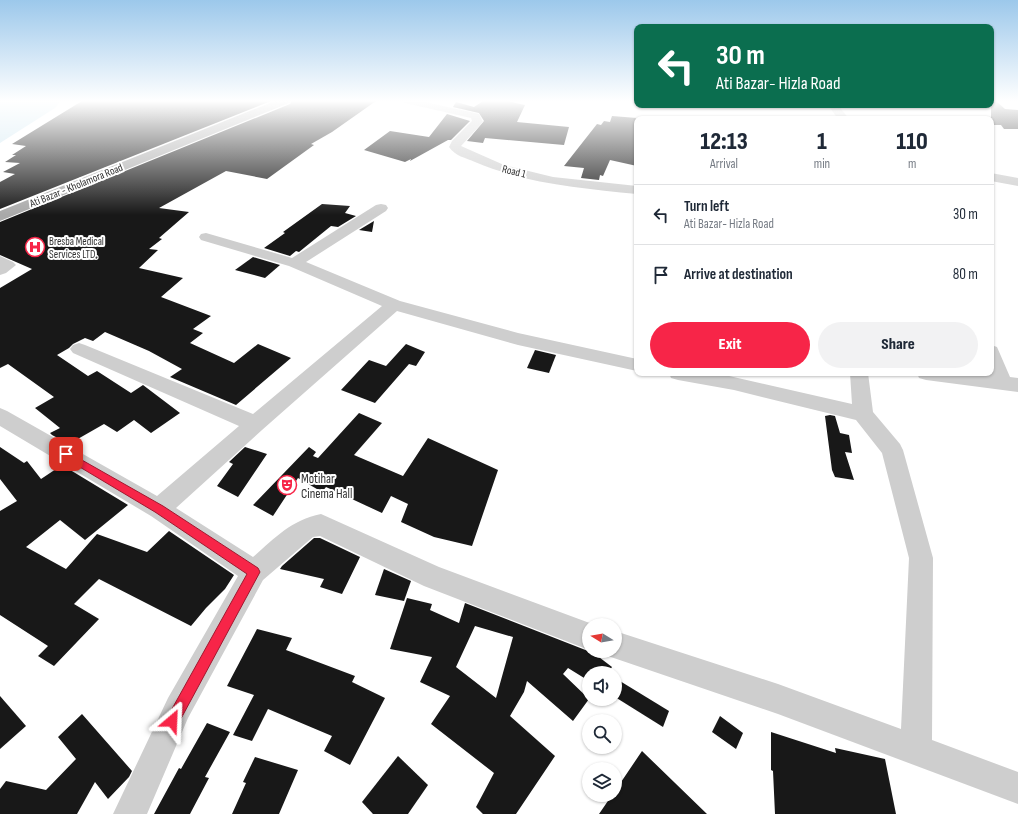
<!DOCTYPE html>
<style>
:root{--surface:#fff;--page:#f2f2f3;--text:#1f2937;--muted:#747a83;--line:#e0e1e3;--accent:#f72548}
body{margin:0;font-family:"Sofia Sans Condensed",sans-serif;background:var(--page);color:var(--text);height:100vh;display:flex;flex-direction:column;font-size:15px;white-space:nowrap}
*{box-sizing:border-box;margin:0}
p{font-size:13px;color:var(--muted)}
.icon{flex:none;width:22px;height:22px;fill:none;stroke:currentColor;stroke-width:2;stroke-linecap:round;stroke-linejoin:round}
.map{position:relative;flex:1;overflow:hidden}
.sheet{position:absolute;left:634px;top:116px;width:360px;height:260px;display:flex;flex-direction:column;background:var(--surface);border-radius:8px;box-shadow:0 1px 3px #0004}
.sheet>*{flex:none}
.hud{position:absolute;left:634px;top:24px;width:360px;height:84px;border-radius:8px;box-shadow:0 1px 3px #0004;background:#0b6e4f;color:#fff;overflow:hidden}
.needle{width:26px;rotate:281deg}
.buttons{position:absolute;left:582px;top:618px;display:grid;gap:8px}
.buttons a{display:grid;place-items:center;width:40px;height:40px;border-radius:50%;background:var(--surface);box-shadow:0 1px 3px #0004;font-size:20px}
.pin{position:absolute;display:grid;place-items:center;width:34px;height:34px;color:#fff;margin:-17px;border-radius:8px;box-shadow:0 2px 6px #0006}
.me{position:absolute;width:44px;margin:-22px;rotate:26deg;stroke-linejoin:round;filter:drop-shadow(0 0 3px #0008)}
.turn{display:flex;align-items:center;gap:14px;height:84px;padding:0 16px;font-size:18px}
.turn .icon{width:52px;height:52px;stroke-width:2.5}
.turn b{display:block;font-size:28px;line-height:34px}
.eta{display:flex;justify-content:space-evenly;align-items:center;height:68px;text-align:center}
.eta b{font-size:24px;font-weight:800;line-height:28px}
.cta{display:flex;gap:8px;margin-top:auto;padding:8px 16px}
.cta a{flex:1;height:46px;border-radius:24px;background:var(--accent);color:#fff;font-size:16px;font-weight:800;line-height:46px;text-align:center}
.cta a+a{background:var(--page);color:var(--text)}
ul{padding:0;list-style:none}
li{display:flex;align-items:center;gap:12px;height:60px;padding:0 16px;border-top:1px solid var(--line)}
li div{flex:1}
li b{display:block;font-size:15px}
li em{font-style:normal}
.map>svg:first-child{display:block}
.water{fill:#cae5f0}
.building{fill:#181818;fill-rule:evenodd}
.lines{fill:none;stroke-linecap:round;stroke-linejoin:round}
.minor{fill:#cecece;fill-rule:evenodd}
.major{fill:#a9a9a9;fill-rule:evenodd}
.route{fill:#f72548;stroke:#a1182f}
.labels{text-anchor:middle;stroke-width:4;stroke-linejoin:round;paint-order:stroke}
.far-street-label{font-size:11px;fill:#313131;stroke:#fff}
.far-poi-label{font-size:11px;fill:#313131;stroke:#fff;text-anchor:start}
.poi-label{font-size:13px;fill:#313131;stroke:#fff;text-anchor:start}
</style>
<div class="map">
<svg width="1018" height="814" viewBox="0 0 1018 814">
<rect width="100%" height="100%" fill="#fff"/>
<!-- water -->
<path class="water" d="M0,101H61L55,108L0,143Z"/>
<!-- building -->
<g class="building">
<path d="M82,101H271L0,209V182L15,174L3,172L20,163L5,162L16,155H12L26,146L12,144Z"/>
<path d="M292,101H376L332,132L311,144L314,145L267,179L226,171L159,208L189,212L159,238L162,239L149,249L158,250L139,268L183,278L161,297L211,316L193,329L203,333L190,343L234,363L258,344L291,358L236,405L170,377L182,369L149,351L105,332L93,341L85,338L73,344L69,348L57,355L88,376L97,371L131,393L143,385L180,413L151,433L134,420L117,432L104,424L69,444L52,435L50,433L60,428L35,408L54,397L8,364L0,368V288L32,269L0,255V222L290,104Z"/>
<path d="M483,101H507L525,105L517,122L569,127L564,145L485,138L483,143L467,141L484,121L479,113L453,107L456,102L474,107Z"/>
<path d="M991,101H996L1005,109L1018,110V129H1004L1001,125H991Z"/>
<path d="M447,114L470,121L451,140H448L410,161L411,159L405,162L364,150L390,131L429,137Z"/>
<path d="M612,116L637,118V166L610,160L603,176L600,175L599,180L581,178L584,168L564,166L597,124L601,125L604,121L610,122Z"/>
<path d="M322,204L350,206L345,213L356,216L338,227L331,226L299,252L296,251L290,256L264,248L285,233L283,232Z"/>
<path d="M374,221L372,232L359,230Z"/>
<path d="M253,257L280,265L265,278L235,270Z"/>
<path d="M406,344L425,352L416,366L409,364L375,403L341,390L369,360L386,366Z"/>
<path d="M535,350L556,355L549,373L527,368Z"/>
<path d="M359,413L382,423L354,455L403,476L428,438L498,470L472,546L434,537L401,522L408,504L391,496L382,513L326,487L322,492L298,478L273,516L253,505L309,447L316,452L313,456L318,458Z"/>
<path d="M830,415L835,416L840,433L849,435L852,453L845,452L854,480L835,477L832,470L825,416Z"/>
<path d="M0,447L24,463L27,461L41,479L62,465L128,505L85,540L60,520L26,547L66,569L97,534L147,552L169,531L234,575L225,589L206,608L191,626L99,579L74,604L99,619L54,666L38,656L48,646L0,615V511L17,501L0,479Z"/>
<path d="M245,447L267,454L238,497L217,486L233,464L229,462Z"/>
<path d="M314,538H320L360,557L342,594L320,587L324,579L280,569L282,566Z"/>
<path d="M384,569L411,581L404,601L375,595Z"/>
<path d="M407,598L432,604L430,610L459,623L465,603L588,651H591L612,667L608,673H589V681L568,668L563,674L589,699L573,721L527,681L524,692L510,716L555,756L516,814H483L476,807L494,773L431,724L450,696L420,682L432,657L390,649ZM475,626L513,637L496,698L456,667Z"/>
<path d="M257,629L292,638L286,650L355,676L352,682L385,698L350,765L324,751L332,736L268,709L252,741L233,735L254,695L227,686Z"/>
<path d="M615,678L669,711L663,727L615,697Z"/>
<path d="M0,696L26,726L0,749Z"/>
<path d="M82,714L132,771L129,777L108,799L95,782L77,814H0V789L6,781L46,790L76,759L58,737Z"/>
<path d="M720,716L743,733L736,749L712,732Z"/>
<path d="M207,723L230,732L205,777L209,778L190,814H154L179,768L181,769Z"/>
<path d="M771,732L836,753L835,748L885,759L896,814H775L773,771L771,770Z"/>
<path d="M642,751L707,814H599L612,795H615V791Z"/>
<path d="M398,756L428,785L408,814H373L362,802Z"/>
<path d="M255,757L298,770L279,814H232L246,783L243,782Z"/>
</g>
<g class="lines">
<!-- minor -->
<g class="minor">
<path d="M404,101H421L479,114L483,122L461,146L504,165L553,177L637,186V194C582,188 527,184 475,162C466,158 455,156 449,147L452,141L472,121L471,118L405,103Z"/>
<path d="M828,105H838L849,119H838Z"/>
<path d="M991,173L1018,178V186L991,181Z"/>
<path d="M381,204L386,205L388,208L386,211L306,262L400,301L518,333L637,359V371L518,345L397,311L262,430L176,508L253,557C275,538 291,520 321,514L439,567L595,625H589V650L424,586L320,536L313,537L263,580L188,718L147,814H113L168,698L238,576L151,516L0,426V408L7,411L157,496L239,426L73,353L70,349L73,345L79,343L85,345L253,414L382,306L289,266L201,240L199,237L201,234L206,233L292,258L376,205Z"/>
<path d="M0,256L13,262L16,265L6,273L0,275Z"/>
<path d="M991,345L997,347L1010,377L1018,378V392L926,380L919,378L917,373H978L990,375Z"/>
<path d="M669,373H716L852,404L850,373H868L873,412L900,444L903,450L933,558L932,740L1018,772V804L778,714L605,655L604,651H615V631L778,684L901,729L909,558L882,453L856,420L734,390L678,380L671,378Z"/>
</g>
<!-- major -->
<path class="major" d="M275,101H291L289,103L0,221V211Z"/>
</g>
<!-- sky -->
<linearGradient id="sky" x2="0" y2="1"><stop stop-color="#9cc8eb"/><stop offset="0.47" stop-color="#fff"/><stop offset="1" stop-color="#fff" stop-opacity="0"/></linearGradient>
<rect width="1018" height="215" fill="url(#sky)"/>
<!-- route -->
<path class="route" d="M66,451L163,506L258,568L260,572L177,726L172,728L168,726L166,721L168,716L247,574L155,512L63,457L61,454L63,452Z"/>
<!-- icons -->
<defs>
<symbol id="hospital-ring" viewBox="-11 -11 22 22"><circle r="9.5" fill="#fff" stroke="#f72548" stroke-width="1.5"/><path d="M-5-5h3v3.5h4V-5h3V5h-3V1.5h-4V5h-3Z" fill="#f72548"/></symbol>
<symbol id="theatre-ring" viewBox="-11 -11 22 22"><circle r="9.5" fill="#fff" stroke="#f72548" stroke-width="1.5"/><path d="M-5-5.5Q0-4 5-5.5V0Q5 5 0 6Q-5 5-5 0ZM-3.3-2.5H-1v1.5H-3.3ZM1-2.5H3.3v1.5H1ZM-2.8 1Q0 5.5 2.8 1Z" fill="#f72548"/></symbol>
</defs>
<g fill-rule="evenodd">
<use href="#hospital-ring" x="24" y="236" width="22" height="22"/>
<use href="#theatre-ring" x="276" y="474" width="22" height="22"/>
</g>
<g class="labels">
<!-- far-street labels -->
<g class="far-street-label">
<text transform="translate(514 171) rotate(14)" y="4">Road 1</text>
<text transform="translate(76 185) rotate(-22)" y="4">Ati Bazar - Kholamora Road</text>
</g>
<!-- far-poi labels -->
<g class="far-poi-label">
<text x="49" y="245">Bresba Medical<tspan x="49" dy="13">Services LTD.</tspan></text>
</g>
<!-- poi labels -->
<g class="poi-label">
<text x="301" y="483">Motihar<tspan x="301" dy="15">Cinema Hall</tspan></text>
</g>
</g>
</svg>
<div class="buttons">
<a><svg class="needle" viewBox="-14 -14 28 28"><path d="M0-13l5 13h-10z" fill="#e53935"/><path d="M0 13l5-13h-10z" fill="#747a83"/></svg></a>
<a><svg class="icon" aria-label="sound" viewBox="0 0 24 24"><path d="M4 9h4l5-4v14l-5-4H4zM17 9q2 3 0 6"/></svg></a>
<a><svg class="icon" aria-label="search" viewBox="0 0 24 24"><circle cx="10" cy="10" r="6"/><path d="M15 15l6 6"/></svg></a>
<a><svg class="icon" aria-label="layers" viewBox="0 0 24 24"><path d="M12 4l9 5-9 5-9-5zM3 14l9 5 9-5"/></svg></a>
</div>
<div class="pin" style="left:66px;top:454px;background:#d93025"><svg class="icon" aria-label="arrive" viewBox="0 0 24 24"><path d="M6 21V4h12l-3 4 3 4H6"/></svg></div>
<svg class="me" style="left:172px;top:721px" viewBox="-20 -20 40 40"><path d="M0-17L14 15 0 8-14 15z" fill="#f72548" stroke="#fff" stroke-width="4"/></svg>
<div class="hud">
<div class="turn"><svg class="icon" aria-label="left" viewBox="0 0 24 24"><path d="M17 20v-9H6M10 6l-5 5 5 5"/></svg><div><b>30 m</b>Ati Bazar- Hizla Road</div></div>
</div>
<section class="sheet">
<div class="eta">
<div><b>12:13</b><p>Arrival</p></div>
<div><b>1</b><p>min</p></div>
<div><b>110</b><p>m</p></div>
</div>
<ul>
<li><svg class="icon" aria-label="left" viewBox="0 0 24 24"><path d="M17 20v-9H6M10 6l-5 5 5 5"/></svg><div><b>Turn left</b><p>Ati Bazar- Hizla Road</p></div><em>30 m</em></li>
<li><svg class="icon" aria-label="arrive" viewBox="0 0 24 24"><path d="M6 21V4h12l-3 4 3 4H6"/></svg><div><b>Arrive at destination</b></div><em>80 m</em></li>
</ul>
<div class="cta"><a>Exit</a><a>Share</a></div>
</section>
</div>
